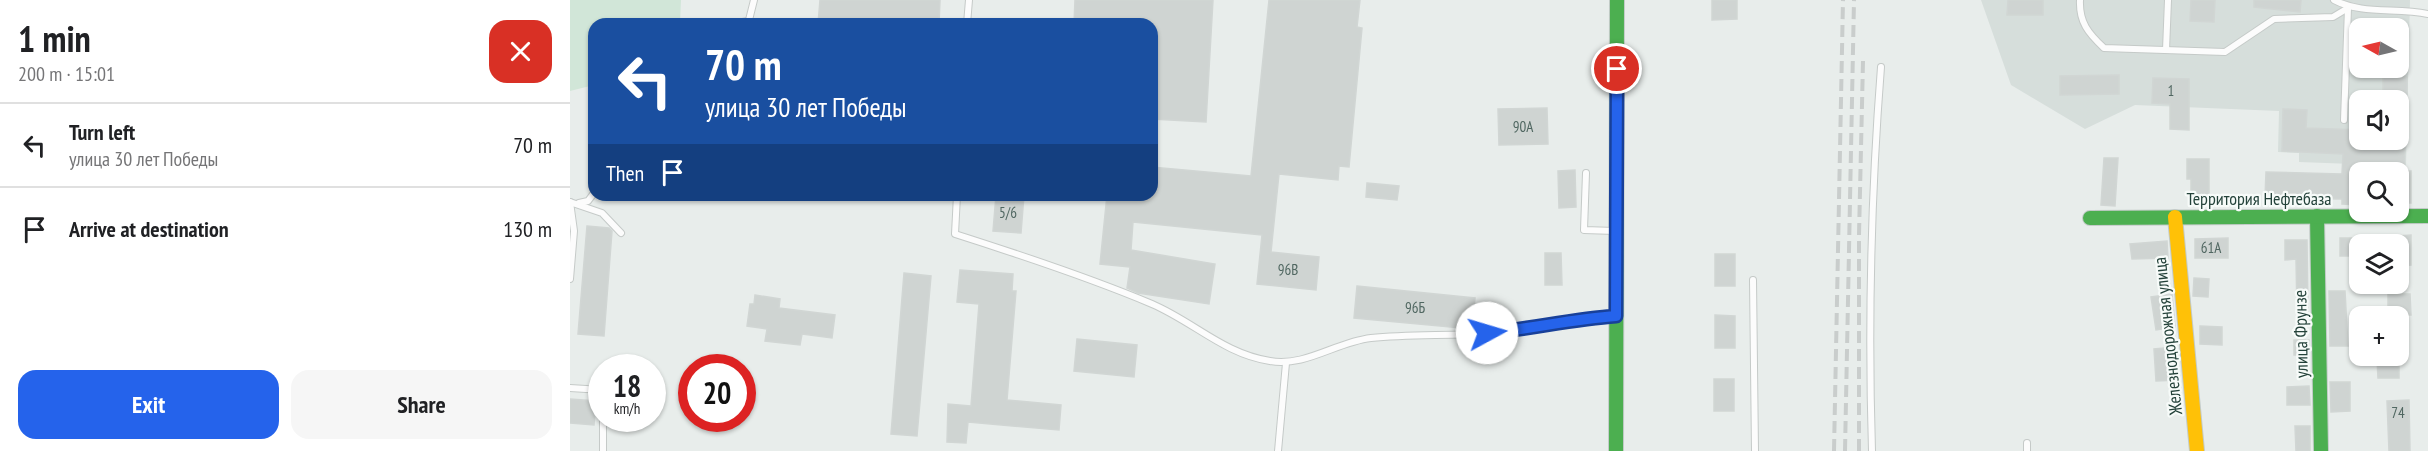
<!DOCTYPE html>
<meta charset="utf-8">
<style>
:root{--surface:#fff;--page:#f6f6f6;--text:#202124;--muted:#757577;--line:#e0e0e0;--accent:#2563eb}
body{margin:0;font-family:"PT Sans Narrow",sans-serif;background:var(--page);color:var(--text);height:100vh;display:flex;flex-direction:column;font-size:22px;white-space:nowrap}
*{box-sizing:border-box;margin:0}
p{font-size:20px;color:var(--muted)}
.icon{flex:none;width:33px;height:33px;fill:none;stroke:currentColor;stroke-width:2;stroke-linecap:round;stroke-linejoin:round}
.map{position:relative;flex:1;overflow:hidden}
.panel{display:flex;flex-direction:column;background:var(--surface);width:570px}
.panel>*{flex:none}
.top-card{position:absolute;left:18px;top:18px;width:570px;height:183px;border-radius:18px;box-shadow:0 2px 4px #0004;background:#1a4fa0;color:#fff;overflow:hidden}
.needle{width:39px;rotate:278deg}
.fabs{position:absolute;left:1779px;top:18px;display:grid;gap:12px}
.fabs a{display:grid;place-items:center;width:60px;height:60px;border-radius:12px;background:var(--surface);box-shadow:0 2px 4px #0004;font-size:30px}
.speed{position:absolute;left:18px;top:354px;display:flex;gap:12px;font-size:30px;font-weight:700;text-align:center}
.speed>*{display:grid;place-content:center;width:78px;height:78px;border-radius:50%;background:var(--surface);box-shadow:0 2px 4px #0004;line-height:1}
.speed small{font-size:15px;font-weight:400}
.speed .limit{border:9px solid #d22;background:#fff;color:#111}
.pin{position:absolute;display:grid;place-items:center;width:51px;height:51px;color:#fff;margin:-26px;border:3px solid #fff;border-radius:50%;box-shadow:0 2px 6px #0007}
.me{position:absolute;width:66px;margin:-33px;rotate:84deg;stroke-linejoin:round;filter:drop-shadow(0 0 4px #0008)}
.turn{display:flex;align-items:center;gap:21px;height:126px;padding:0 18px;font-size:27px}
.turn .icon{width:78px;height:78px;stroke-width:2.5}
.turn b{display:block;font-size:42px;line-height:51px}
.then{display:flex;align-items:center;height:57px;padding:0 18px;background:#0003;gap:12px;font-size:22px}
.round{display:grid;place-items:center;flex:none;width:63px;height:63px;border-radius:18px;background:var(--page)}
.headline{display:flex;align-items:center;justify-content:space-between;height:102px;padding:0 18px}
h1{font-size:36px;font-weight:600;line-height:45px}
.action{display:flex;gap:12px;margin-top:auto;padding:12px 18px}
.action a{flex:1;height:69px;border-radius:18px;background:var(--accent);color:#fff;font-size:24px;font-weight:600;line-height:69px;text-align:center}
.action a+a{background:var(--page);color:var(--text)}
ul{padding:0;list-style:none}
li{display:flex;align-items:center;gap:18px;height:84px;padding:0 18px;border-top:2px solid var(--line)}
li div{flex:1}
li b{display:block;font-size:22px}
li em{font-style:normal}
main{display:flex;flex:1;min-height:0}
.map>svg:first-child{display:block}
.built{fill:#d6dedb;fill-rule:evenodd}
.green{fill:#d1e6d8}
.building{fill:#cfd4d2;stroke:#d1d6d4;stroke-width:1.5}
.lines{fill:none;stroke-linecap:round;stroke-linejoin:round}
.lane-casing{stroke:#c5cac8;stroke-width:8}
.fast-casing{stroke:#c3cbc8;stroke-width:16}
.slow-casing{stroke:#c3cbc8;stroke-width:16}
.lane{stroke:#fcfcfc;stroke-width:6}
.fast{stroke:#4caf50;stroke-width:14}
.slow{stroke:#ffc107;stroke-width:14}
.rail{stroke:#c9cdcc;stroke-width:4;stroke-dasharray:12 6;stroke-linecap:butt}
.route-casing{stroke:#184099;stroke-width:15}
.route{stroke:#2563eb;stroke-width:10}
.labels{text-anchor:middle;stroke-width:4.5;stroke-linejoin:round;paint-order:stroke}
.number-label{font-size:15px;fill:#506761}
.street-label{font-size:18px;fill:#24423a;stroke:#f7fbf9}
</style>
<main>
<section class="panel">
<div class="headline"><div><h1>1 min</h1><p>200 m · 15:01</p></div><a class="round" style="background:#d93025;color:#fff"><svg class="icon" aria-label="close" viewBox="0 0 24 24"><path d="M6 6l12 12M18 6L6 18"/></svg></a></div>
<ul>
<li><svg class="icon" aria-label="left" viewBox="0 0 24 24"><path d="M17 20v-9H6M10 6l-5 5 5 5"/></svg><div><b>Turn left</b><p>улица 30 лет Победы</p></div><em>70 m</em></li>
<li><svg class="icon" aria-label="arrive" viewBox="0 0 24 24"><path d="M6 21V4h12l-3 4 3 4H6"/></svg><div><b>Arrive at destination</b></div><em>130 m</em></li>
</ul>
<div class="action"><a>Exit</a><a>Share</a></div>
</section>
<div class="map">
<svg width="1858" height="451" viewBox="0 0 1858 451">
<rect width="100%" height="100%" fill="#e8edeb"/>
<!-- built -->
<path class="built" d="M1411,0H1840L1836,166L1729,162V153L1708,152L1709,111L1565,105L1515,129L1441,85ZM1790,28H1828V68H1790ZM1790,100H1828V140H1790Z"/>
<!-- green -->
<path class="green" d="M0,0H111L110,24H24V85L0,91Z"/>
<!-- building -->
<g class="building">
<path d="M250,0H370L369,24H248Z"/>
<path d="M505,0H643L636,122L582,119V24H504Z"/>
<path d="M699,0H790L787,27L792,28L779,167L769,166L768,180L709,174L701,252L749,257L746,290L687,284L692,235L563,222L561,250L645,264L639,304L568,293L557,288L560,267L530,264L537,195H582V167L681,176Z"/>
<path d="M1142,0H1167V19L1142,20Z"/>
<path d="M1438,0H1473V15H1437Z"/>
<path d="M1621,0H1645L1644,22L1620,21Z"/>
<path d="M1684,0H1731L1730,12L1684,7Z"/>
<path d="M1549,75V94L1490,95V76Z"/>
<rect x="1813" y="77" width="24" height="23"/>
<path d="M1583,78L1619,79V130L1600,129V104L1582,103Z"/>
<path d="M977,108L978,144L929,145L928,109Z"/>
<path d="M1713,109L1737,110L1736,128L1790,130V140H1835L1834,171H1841V203H1828V172H1790V205L1772,204V199L1695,198L1696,172L1772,174L1773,154L1712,151Z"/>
<path d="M1534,158H1548L1545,206L1531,205Z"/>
<path d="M1617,159H1639V201H1621V179H1617Z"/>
<path d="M1005,170L1006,207L989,208L988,171Z"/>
<path d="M797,183L829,186L827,200L796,197Z"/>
<path d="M426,195H454L451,233L423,231Z"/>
<path d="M17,226L39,228L42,231L34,336L8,334Z"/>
<path d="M1841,235V265L1828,266V236Z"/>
<path d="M1658,238V258H1625V239Z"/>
<rect x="1770" y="238" width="20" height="18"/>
<path d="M1715,240H1737L1738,312H1727L1726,259L1715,260Z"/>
<path d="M1597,241L1598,258L1562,259L1560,244Z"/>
<path d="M975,253H991L992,285H975Z"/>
<rect x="1145" y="254" width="20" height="32"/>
<path d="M390,270L443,274L442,291H446L437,400L491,405L489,430L398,422L396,443L377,442L378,404L401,406L409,304L387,302Z"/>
<path d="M334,273L361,276L347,436L321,434Z"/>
<path d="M1624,278L1639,279L1638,297L1623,296Z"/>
<path d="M787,286L905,298L902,329L784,318Z"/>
<path d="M1759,291H1775L1778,346H1760Z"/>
<path d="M1602,294L1605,327L1586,330L1581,297Z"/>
<path d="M1818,294H1840L1841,315H1818Z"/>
<path d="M185,295L210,299L209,308L265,315L262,338L232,334L230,345L195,341L197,329L177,326L180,304H184Z"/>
<path d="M1145,315L1165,316V348H1145Z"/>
<path d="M1630,326L1652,327V345L1630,344Z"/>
<path d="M507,339L567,345L564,377L504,371Z"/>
<rect x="1724" y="340" width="15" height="15"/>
<path d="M1605,347L1608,380L1586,381L1584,349Z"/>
<path d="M1807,359H1829V378H1808Z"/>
<rect x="1144" y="379" width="20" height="32"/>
<path d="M1760,382H1780V411L1761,412Z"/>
<path d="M1739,386L1740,405H1717V387Z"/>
<path d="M0,399L26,401L24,425L0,423Z"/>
<path d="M1839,400L1840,451H1819L1817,401Z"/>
<path d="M1725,426H1740V451H1726Z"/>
</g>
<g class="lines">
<defs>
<g id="lane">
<path d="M1510,0C1509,22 1518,33 1534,48L1655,52L1704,19L1763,17L1778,8"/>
<path d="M1764,0C1792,15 1827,7 1858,14"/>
<path d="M162,24L178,21"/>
<path d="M178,24L184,0"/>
<path d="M397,24L399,0"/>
<path d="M1596,50L1598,0"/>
<path d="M1774,120L1778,8"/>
<path d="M1016,173L1014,230L1045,231"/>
<path d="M387,195L385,234C451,255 518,277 582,304C624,322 654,354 700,361C736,367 766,342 801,338C840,334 880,336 919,333C962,329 1003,319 1045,316"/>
<path d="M0,202L32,213L51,233"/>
<path d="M9,203L18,201L24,193"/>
<path d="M0,279L4,231L0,202"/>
<path d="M1183,280L1185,451"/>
<path d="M0,388L32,390"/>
<path d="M1457,443V451"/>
<path d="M33,451V418"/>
<path d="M708,451L716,363"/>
<path d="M1302,451C1298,323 1301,195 1311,67"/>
</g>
<g id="fast">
<path d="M1747,216L1751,451"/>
<path d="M1520,218L1858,216"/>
<path d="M1046,451L1047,0"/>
</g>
<path id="slow" d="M1605,217L1627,451"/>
</defs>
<!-- lane casing -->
<use href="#lane" class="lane-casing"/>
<!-- fast casing -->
<use href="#fast" class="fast-casing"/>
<!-- slow casing -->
<use href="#slow" class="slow-casing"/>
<!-- lane -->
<use href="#lane" class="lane"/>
<!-- fast -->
<use href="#fast" class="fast"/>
<!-- slow -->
<use href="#slow" class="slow"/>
<!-- rail -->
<g class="rail">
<path d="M1264,451L1273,0"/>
<path d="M1275,451L1284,0"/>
<path d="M1289,451V235L1293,61"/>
</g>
</g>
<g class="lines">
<defs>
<path id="route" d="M917,333C961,329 1002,319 1046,316L1047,69"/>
</defs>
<!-- route casing -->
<use href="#route" class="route-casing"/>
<!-- route -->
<use href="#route" class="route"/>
</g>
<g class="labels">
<!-- number labels -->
<g class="number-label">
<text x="1601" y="96">1</text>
<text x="953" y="132">90А</text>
<text x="438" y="218">5/6</text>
<text x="1641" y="253">61А</text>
<text x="718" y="275">96В</text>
<text x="845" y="313">96Б</text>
<text x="1828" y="418">74</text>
</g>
<!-- street labels -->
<g class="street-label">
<text x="1689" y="205">Территория Нефтебаза</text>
<text transform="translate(1731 334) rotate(-91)" y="6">улица Фрунзе</text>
<text transform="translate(1598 336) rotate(-96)" y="6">Железнодорожная улица</text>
</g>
</g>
</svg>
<div class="fabs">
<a><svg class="needle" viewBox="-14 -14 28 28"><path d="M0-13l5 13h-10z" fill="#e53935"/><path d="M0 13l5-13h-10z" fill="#757577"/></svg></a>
<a><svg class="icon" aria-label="sound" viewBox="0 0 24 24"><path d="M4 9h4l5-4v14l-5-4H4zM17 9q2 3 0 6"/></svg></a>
<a><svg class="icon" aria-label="search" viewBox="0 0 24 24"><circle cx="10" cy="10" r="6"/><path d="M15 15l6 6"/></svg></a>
<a><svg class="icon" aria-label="layers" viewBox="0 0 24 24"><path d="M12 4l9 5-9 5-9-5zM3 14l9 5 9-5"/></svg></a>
<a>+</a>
</div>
<div class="speed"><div>18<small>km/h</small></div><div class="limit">20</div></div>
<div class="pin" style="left:1047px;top:69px;background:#d93025"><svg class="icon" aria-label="arrive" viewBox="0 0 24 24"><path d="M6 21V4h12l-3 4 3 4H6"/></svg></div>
<svg class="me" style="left:917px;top:333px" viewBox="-20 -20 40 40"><circle r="19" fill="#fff"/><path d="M0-13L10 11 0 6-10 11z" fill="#2563eb"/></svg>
<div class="top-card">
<div class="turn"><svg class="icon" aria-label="left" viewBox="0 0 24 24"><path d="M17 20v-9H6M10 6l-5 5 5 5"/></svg><div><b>70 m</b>улица 30 лет Победы</div></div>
<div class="then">Then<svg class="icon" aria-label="arrive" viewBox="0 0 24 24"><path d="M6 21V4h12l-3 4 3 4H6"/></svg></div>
</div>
</div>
</main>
